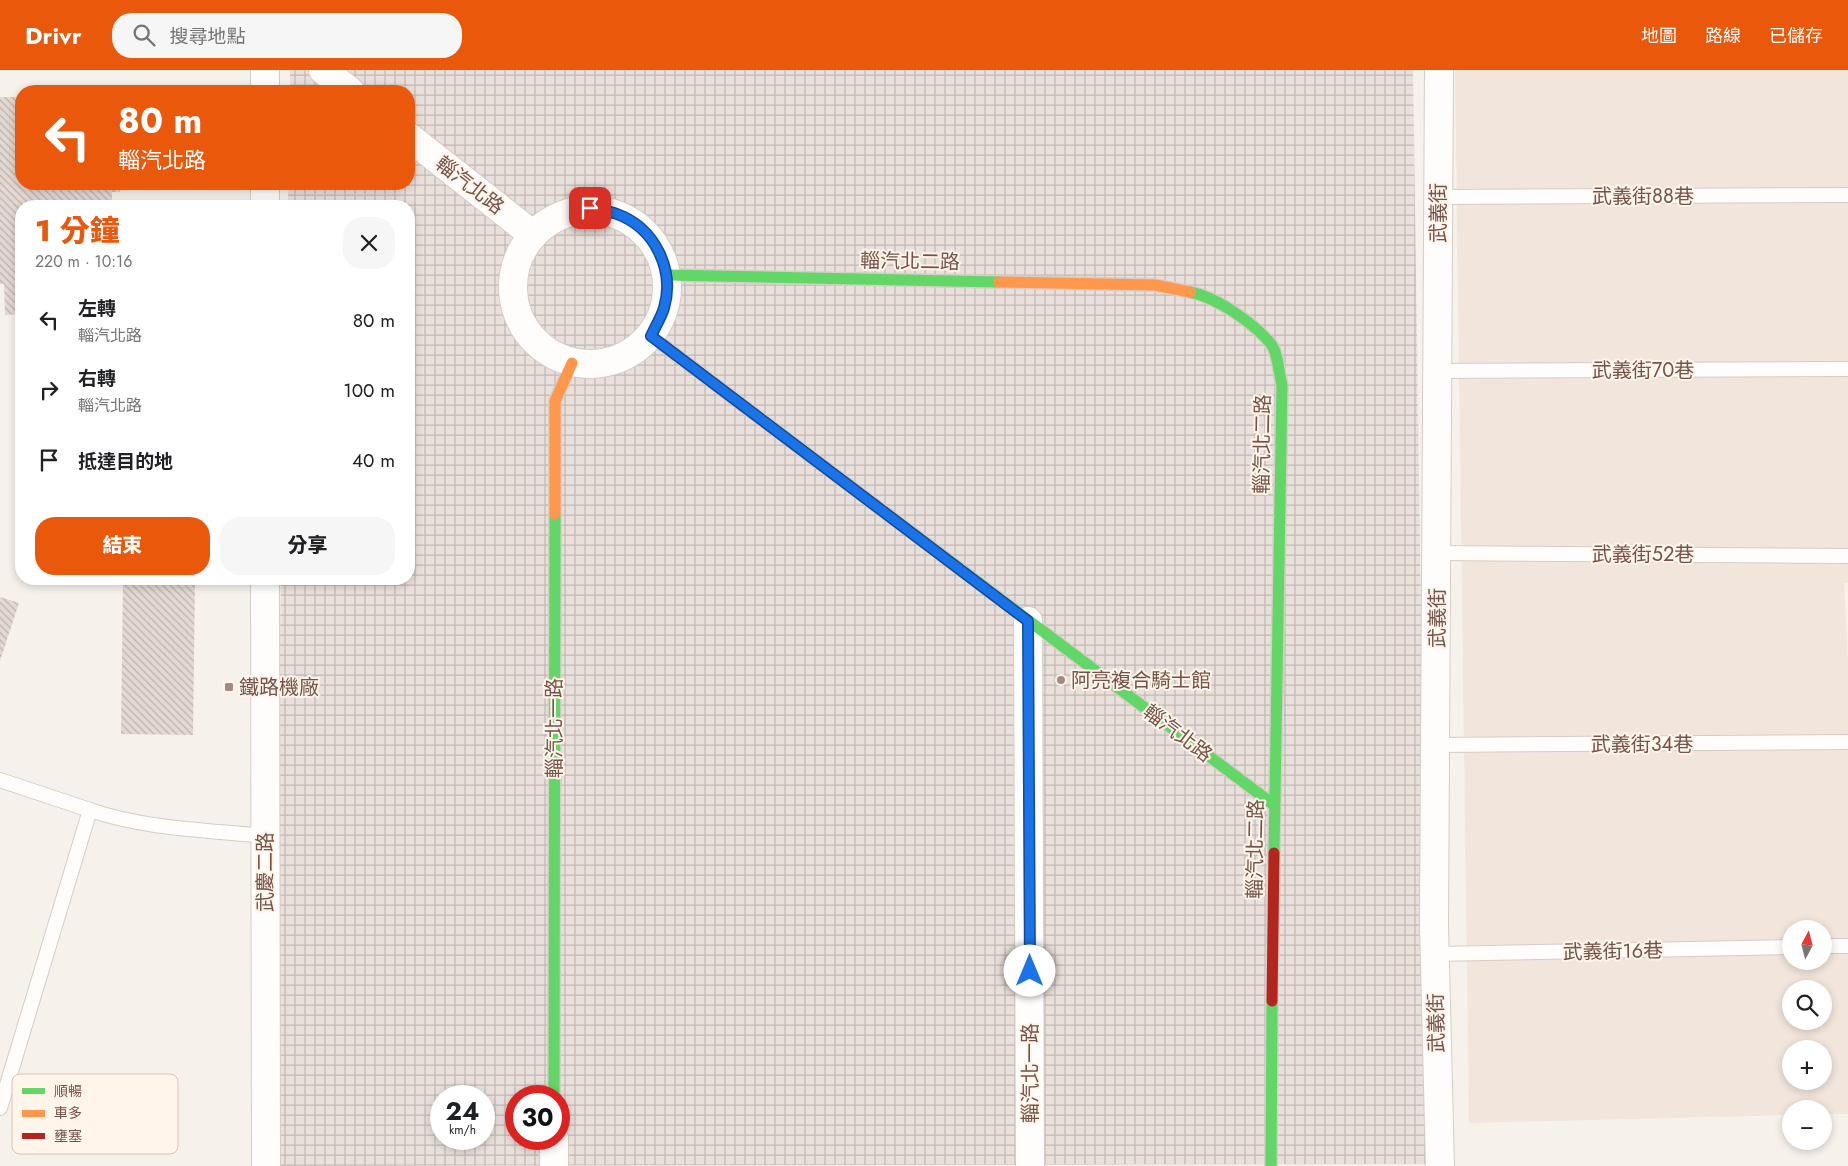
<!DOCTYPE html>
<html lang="zh-TW">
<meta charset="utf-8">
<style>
:root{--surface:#fff;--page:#f6f6f6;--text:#202124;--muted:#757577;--accent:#ea580c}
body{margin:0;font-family:Jost,"Noto Sans TC",sans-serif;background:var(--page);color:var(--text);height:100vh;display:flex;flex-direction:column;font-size:19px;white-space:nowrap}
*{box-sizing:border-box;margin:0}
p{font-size:16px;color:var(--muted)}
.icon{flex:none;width:28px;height:28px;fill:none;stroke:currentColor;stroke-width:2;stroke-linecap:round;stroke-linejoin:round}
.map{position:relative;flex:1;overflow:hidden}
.drawer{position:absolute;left:15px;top:130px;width:400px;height:385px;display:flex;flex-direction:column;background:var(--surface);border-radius:20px;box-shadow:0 2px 8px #0003}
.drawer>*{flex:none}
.guide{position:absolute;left:15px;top:15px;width:400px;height:105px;border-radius:20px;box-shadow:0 2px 8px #0003;background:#ea580c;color:#fff;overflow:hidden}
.needle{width:32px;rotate:7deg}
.fabs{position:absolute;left:1782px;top:850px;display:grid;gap:10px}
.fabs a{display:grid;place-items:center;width:50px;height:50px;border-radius:50%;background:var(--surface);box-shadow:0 2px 8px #0003;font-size:25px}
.speed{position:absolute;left:430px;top:1015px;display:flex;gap:10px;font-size:25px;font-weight:700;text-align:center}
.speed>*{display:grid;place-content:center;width:65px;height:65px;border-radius:50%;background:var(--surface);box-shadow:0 2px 8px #0003;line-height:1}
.speed small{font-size:12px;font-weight:400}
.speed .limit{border:8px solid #d22;background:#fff;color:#111}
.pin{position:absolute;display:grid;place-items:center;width:42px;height:42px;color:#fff;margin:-21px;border-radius:10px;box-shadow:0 2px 8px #0006}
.me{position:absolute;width:55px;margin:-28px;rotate:0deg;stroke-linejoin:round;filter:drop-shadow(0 0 4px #0008)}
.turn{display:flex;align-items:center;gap:18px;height:105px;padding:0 20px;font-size:22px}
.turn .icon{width:65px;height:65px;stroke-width:2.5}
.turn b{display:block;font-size:35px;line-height:42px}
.round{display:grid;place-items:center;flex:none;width:52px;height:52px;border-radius:20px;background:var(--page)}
.headline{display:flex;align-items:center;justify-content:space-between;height:85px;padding:0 20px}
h1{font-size:30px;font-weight:800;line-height:38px;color:var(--accent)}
.cta{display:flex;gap:10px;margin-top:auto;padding:10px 20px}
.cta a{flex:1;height:58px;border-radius:20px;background:var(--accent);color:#fff;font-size:20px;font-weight:800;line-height:58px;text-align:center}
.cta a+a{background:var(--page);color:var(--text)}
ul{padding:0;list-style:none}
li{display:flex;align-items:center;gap:15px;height:70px;padding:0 20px}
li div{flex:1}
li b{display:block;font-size:19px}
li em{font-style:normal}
header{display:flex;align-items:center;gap:30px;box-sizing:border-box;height:70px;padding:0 25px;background:var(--accent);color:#fff}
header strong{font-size:24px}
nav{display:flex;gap:28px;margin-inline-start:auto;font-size:18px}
.search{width:350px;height:45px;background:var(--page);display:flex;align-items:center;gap:12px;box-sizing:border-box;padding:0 18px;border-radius:20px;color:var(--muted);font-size:19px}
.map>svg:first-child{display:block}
.residential{fill:#f2e5db;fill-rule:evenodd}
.industrial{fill:url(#industrial-grid);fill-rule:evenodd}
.building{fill:url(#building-back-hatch)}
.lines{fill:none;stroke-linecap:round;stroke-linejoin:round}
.lane-casing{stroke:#d6ccc7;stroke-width:16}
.street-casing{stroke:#d6ccc7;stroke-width:30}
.fast-casing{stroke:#d7ccc7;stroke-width:14}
.slow-casing{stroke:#d7ccc7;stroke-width:14}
.jam-casing{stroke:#d7ccc7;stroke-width:14}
.lane{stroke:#fefdfc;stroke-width:14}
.street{stroke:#fefdfc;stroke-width:28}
.fast{stroke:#63d668;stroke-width:11}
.slow{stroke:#ff974d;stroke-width:11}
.jam{stroke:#b3261e;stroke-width:11}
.route-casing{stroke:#114b97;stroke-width:12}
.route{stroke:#1a73e8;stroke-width:9}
.poi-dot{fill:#a38a82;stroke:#fff5eb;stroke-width:2}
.labels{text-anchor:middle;stroke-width:4;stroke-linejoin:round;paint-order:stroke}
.street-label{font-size:20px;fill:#765349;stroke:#fff5eb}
.poi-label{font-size:20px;fill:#765349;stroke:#fff5eb;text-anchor:start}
.key{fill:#fff5eb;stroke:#d6c4ba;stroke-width:1}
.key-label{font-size:14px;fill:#765349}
</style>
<header>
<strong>Drivr</strong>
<div class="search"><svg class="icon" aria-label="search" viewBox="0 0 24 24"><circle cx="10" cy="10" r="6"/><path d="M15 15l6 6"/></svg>搜尋地點</div>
<nav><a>地圖</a><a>路線</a><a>已儲存</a></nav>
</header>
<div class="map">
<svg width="1848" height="1096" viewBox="0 0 1848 1096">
<defs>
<pattern id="industrial-grid" width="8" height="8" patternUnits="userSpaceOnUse" patternTransform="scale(1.25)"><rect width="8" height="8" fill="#eae0db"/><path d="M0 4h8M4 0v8" fill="none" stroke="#c2b8b4"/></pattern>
<pattern id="building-back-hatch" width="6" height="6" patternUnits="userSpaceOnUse" patternTransform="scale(1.25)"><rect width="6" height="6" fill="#e4d8d2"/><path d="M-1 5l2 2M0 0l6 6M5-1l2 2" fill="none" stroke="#bdb2ac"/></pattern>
</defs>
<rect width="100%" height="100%" fill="#f7f1eb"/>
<!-- residential -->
<path class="residential" d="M1455,0H1848V513H1844L1848,590V1044H1824V1039H1791V1045L1469,1053ZM1791,859H1824V891H1791ZM1791,919H1824V951H1791ZM1791,979H1824V1011H1791Z"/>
<!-- industrial -->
<path class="industrial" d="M290,0H1413L1429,1094L270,1096L281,509H409V136H288V114H409V21H290ZM441,1026H484V1069H441ZM516,1026H559V1069H516Z"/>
<!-- building -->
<g class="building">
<path d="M0,27H21V114H120V122H112V136H21V244L5,245L4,214H0Z"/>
<path d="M123,509H195L193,665L121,664Z"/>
<path d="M0,527L19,533L0,591Z"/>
</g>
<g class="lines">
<defs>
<g id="lane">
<path d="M1438,127L1848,125"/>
<path d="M1438,301L1848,299"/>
<path d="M1437,483L1848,486"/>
<path d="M1436,675L1848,672"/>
<path d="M0,710L90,740L0,1038"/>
<path d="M90,740C145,759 207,760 265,766"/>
<path d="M1824,876H1848"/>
<path d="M1435,884L1791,877"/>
</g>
<g id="street">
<path d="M323,0L350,21"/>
<path d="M1439,0L1434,854L1440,1096"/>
<path d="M265,21V0"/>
<path d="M409,67L532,164"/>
<path d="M265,114V136"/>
<circle cx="590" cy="217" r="77"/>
<path d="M265,509L266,1096"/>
<path d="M1028,551L1030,1096"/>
<path d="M554,1096V1069"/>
</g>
<g id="fast">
<path d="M668,205L999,212"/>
<path d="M1190,222C1216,227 1254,253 1271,274C1278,283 1279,304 1282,315L1274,783"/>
<path d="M891,447L1274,735"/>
<path d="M554,1026L555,444"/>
<path d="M1271,1096L1272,931"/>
</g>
<g id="slow">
<path d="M999,212L1155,215L1190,222"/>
<path d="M651,266L891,447"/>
<path d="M555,444V331L572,293"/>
</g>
<path id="jam" d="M1272,931L1274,783"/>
</defs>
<!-- lane casing -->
<use href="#lane" class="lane-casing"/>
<!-- street casing -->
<use href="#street" class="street-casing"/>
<!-- fast casing -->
<use href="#fast" class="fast-casing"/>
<!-- slow casing -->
<use href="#slow" class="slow-casing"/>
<!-- jam casing -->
<use href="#jam" class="jam-casing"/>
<!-- lane -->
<use href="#lane" class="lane"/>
<!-- street -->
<use href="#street" class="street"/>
<!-- fast -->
<use href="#fast" class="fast"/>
<!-- slow -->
<use href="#slow" class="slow"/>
<!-- jam -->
<use href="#jam" class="jam"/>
</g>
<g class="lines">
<defs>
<path id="route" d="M590,138C599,140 609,141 617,144C655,158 675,200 664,238C661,248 655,257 651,266L1028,551L1030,901"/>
</defs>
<!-- route casing -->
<use href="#route" class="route-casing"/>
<!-- route -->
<use href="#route" class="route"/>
</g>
<!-- markers -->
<g class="poi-dot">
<circle cx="1061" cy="610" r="5"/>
<rect x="224" y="612" width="10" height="10" rx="2.5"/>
</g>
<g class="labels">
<!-- street labels -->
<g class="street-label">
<text transform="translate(470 115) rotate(38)" y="7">輜汽北路</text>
<text x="1643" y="133">武義街88巷</text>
<text transform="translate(1438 143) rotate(-90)" y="7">武義街</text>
<text transform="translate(910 191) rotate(1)" y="7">輜汽北二路</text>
<text x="1643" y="307">武義街70巷</text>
<text transform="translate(1262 374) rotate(-89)" y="7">輜汽北二路</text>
<text x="1643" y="491">武義街52巷</text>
<text transform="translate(1437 548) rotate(-90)" y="7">武義街</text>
<text transform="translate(554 658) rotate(-90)" y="7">輜汽北一路</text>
<text transform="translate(1178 663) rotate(37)" y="7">輜汽北路</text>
<text x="1642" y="681">武義街34巷</text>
<text transform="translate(1255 779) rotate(-89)" y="7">輜汽北二路</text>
<text transform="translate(265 802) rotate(-90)" y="7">武慶二路</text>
<text transform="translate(1613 881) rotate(-1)" y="7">武義街16巷</text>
<text transform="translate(1436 953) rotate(-91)" y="7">武義街</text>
<text transform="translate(1030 1003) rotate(-90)" y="7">輜汽北一路</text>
</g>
<!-- poi labels -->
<g class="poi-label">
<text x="1071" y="617">阿亮複合騎士館</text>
<text x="239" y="624">鐵路機廠</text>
</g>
</g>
<!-- legend -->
<rect x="12" y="1004" width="166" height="80" rx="8" class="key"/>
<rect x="22" y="1018" width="23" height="6" fill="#63d668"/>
<rect x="22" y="1040" width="23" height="7" fill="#ff974d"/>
<rect x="22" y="1063" width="23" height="6" fill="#b3261e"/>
<g class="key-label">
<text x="54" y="1026">順暢</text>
<text x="54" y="1048">車多</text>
<text x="54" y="1071">壅塞</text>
</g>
</svg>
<div class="fabs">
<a><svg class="needle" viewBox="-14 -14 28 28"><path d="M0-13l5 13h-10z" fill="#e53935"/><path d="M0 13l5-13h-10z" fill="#757577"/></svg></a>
<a><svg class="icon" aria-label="search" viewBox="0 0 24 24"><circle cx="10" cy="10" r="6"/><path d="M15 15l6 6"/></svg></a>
<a>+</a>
<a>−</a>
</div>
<div class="speed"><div>24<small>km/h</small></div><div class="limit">30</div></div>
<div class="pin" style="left:590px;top:138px;background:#d93025"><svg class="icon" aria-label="arrive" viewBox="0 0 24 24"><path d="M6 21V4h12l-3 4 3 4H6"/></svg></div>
<svg class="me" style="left:1030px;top:901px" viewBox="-20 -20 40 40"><circle r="19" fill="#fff"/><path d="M0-13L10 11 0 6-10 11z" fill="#1a73e8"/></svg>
<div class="guide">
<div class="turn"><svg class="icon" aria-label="left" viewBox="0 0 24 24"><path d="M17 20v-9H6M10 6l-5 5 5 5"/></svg><div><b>80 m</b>輜汽北路</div></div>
</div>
<section class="drawer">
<div class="headline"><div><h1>1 分鐘</h1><p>220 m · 10:16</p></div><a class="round"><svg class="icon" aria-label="close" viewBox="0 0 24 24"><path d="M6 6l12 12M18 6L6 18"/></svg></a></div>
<ul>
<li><svg class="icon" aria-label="left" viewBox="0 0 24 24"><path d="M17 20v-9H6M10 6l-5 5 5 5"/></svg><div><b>左轉</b><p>輜汽北路</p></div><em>80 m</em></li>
<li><svg class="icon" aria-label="right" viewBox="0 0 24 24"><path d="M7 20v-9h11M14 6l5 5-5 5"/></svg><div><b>右轉</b><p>輜汽北路</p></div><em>100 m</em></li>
<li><svg class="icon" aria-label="arrive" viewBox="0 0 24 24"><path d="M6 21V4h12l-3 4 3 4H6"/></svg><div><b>抵達目的地</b></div><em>40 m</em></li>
</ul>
<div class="cta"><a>結束</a><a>分享</a></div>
</section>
</div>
